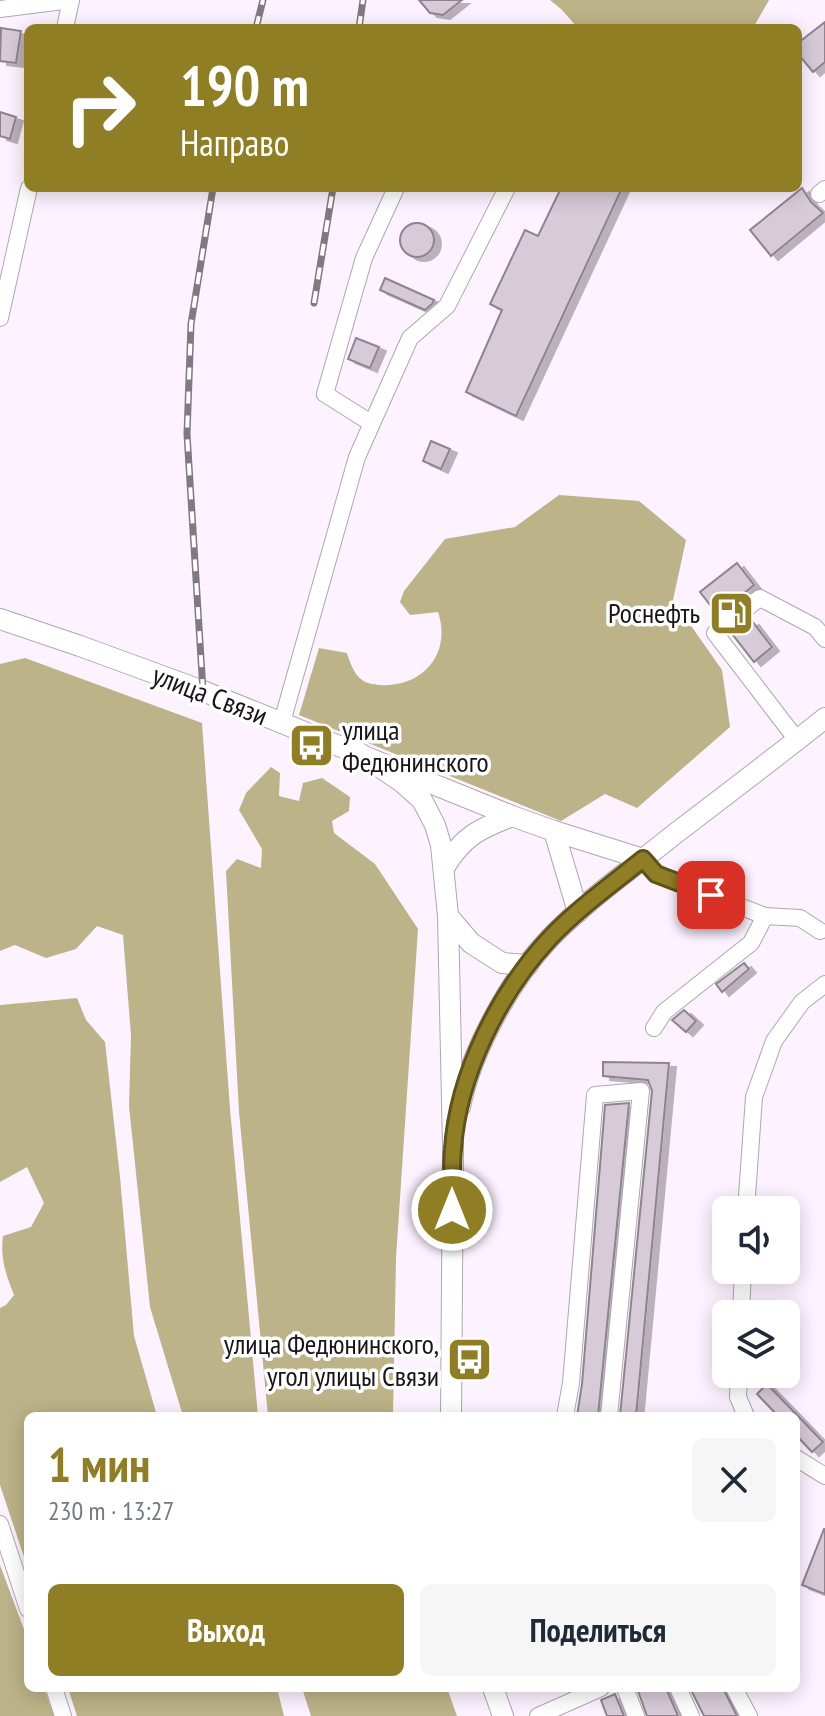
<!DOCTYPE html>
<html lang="ru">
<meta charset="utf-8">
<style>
:root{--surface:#fff;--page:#f6f6f7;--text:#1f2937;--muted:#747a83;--accent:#907e25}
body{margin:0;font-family:"PT Sans Narrow",sans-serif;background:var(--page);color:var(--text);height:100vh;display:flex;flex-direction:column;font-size:30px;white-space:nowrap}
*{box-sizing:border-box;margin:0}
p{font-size:26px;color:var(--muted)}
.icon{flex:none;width:44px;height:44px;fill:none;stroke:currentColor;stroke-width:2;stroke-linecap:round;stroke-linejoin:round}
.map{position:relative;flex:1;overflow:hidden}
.drawer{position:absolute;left:24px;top:1412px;width:776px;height:280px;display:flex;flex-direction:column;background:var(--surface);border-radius:12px;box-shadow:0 4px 20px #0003}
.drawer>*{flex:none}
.top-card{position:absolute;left:24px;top:24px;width:778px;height:168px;border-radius:12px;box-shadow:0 4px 20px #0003;background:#907e25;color:#fff;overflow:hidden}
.fabs{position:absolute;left:712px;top:1196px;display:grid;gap:16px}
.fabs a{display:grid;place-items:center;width:88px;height:88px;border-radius:12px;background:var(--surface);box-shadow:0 4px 20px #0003;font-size:40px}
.pin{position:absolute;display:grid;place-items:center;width:68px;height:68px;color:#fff;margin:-34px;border-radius:16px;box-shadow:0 4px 12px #0006}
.me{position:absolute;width:88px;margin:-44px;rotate:0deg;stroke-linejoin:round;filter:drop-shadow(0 0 6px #0008)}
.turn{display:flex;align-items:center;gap:28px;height:168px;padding:0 24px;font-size:36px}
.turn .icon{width:104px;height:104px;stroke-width:2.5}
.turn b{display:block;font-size:56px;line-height:68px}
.round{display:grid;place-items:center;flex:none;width:84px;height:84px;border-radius:12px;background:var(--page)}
.headline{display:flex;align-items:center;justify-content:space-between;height:136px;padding:0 24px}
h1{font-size:48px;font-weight:800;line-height:60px;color:var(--accent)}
.cta{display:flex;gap:16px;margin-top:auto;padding:16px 24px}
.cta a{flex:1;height:92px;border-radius:12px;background:var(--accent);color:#fff;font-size:32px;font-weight:800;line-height:92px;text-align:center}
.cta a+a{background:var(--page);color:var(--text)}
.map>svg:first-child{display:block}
.forest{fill:#bcb388}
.building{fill:#d6cbd7;stroke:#8e848f;stroke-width:2;filter:url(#shadow)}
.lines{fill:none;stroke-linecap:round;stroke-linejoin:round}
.minor-casing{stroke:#b0a6b2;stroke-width:18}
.major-casing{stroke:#b0a6b2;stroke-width:22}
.minor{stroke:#fff;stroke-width:16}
.major{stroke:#fff;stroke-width:20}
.rail-casing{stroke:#807981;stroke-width:7}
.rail{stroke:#fff;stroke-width:4;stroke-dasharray:12;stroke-linecap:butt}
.route-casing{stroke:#5e5218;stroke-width:20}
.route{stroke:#907e25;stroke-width:14}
.labels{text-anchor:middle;stroke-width:7;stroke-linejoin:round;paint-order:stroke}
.poi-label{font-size:28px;fill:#181418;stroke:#fff;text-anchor:end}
.street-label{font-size:28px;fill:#181418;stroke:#fff}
</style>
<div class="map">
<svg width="825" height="1716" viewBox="0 0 825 1716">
<defs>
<filter id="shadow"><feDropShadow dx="7" dy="4" stdDeviation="0" flood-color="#0004"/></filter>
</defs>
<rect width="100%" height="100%" fill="#fdf2ff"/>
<!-- forest -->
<g class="forest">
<path d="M550,0H769L753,28H578L561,9Z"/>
<path d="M559,495L639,501L686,540L673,600L722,670L730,727L637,808L605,794L561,821L299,715L319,648L347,653C350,663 354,674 362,680C367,684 374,684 380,685C423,688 452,653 438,612L410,615L400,602L404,591L445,539L515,527Z"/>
<path d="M25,658L202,723L230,1109L258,1416H183L150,1307L129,1106L131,1035L123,935L97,926L76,949L46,958L15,945L0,951V664Z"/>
<path d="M271,767L280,773L279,796L299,801L303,783L322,778L350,797L349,811L332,821L334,833L375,864L418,929L396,1258L393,1416H268L239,1112L226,871L237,859L261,868L262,849L239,810L246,793Z"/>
<path d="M77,998L86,1020L105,1042L120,1177L134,1336L157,1416H28V1569L0,1485V1308L6,1305L14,1295C6,1275 0,1258 3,1236L31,1227L44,1203L27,1167L0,1182V1005Z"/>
<path d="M0,1565L28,1640V1688H44L54,1716H0Z"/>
<path d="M68,1688H277L284,1716H77Z"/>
<path d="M302,1688H447L457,1716H311Z"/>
</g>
<!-- building -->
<g class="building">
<path d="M419,0H462L443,15L430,13Z"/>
<path d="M825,22V62L813,72L798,54V43Z"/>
<path d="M1,28L21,31L16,63L0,61Z"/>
<path d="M0,112L16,117L10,139L0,136Z"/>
<path d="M561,188H622L516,416L466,392L502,310L490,304L525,230L538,236Z"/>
<path d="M802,188L811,202L823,213L771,256L750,230Z"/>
<circle cx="417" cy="240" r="17"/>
<path d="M385,278L434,300L432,304L425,310L380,290Z"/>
<path d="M356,338L379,347L370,368L348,359Z"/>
<path d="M431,441L450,449L441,469L423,461Z"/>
<path d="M737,563L754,585L732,603L733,604L729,611L722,614L720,612L717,614L700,592Z"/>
<path d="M747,621L748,623L752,621L772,647L754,662L733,635L736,632L740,624Z"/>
<path d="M744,963L749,969L722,992L716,984Z"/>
<path d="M684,1010L696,1021L686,1032L672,1020Z"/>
<path d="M603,1062L669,1063L636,1416H620L652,1091L648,1080L603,1076Z"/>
<path d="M629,1103L598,1416H577L582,1384L605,1105Z"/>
<path d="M767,1384L823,1442L812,1452L796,1435V1416H778L757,1394Z"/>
<path d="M824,1529H825V1594L802,1585Z"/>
<path d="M637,1688H666L678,1716H647Z"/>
<path d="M690,1688H723L737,1716H704Z"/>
<path d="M615,1694L624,1716H607L601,1700Z"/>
</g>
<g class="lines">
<defs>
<g id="minor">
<path d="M0,9L71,0"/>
<path d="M65,28L71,0"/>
<path d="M819,194L825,189"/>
<path d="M0,318L29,188"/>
<path d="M371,423L325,394L364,258L396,188"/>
<path d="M740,613L760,598L815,627L825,639"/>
<path d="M729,622L715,633L797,740"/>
<path d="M282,722L357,457L410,338L447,306L507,188"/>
<path d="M643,859L656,874L765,916L800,918L820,931"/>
<path d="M654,1028L664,1012L751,943L765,916"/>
<path d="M746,1210L754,1097L774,1041L802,1002L825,984"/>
<path d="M741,1314L743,1270"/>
<path d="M739,1374L738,1397L746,1416"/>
<path d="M565,1416L571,1383L595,1095L641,1091L609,1416"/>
<path d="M796,1458L825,1476"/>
<path d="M0,1524L28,1609"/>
<path d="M54,1688L63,1716"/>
<path d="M625,1688L636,1716"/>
<path d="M678,1688L691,1716"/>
<path d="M734,1688L749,1716"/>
<path d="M538,1716L601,1688"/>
</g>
<g id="major">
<path d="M0,619L80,646L203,691L512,816L554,831L643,859"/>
<path d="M358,752L403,783L422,800L435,825L441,845L448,916L453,1147L451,1416"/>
<path d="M554,831L578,912"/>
<path d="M444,868C463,836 479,829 512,816"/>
<path d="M448,916L471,943L502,963L528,965"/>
<path d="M460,1107C471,1051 510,980 550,938C588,899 634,867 676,833C726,795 776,757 825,718"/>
<path d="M493,1688L503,1716"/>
</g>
</defs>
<!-- minor casing -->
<use href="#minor" class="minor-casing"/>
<!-- major casing -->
<use href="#major" class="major-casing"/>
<!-- minor -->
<use href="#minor" class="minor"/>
<!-- major -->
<use href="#major" class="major"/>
<defs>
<g id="rail">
<path d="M256,28L263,0"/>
<path d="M359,28L363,0"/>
<path d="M314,303L333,188"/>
<path d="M203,691L187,434L191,324L213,188"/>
</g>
</defs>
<!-- rail casing -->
<use href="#rail" class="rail-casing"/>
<!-- rail -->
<use href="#rail" class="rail"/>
</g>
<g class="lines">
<defs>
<path id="route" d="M452,1210C453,1190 451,1169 453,1149C458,1075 499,993 549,939C577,909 611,885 643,859L656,874L711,895"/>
</defs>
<!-- route casing -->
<use href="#route" class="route-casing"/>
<!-- route -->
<use href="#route" class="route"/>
</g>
<!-- icons -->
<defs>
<symbol id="fuel-square" viewBox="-11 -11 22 22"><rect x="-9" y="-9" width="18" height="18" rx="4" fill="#907e25" stroke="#fff"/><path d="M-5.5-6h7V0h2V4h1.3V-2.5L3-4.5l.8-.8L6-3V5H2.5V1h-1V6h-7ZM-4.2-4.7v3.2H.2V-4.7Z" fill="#fff"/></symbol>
<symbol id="bus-square" viewBox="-11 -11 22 22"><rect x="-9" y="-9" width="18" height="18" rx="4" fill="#907e25" stroke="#fff"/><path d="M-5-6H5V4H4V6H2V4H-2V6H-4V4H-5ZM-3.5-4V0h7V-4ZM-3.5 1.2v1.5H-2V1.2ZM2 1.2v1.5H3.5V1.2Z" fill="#fff"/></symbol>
</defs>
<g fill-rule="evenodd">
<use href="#fuel-square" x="706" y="588" width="51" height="51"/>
<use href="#bus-square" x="286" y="720" width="51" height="51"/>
<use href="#bus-square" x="444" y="1334" width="51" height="51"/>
</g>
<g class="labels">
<!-- poi labels -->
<g class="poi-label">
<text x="700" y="623">Роснефть</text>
<text x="342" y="740" text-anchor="start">улица<tspan x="342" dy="32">Федюнинского</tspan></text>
<text x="439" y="1354">улица Федюнинского,<tspan x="439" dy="32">угол улицы Связи</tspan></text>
</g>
<!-- street labels -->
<g class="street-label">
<text transform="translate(210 695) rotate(21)" y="10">улица Связи</text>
</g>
</g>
</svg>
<div class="fabs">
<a><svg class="icon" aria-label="sound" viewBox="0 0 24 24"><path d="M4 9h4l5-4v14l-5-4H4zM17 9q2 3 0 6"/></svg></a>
<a><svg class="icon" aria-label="layers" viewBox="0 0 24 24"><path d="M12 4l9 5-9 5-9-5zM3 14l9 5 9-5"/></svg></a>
</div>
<div class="pin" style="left:711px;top:895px;background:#d93025"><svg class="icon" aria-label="arrive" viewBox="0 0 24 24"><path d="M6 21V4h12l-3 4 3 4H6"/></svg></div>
<svg class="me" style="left:452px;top:1210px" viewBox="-20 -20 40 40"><circle r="17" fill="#907e25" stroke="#fff" stroke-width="3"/><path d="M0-11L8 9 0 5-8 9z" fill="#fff"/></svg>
<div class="top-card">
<div class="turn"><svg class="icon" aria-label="right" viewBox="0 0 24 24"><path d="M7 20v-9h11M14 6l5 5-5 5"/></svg><div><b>190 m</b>Направо</div></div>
</div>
<section class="drawer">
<div class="headline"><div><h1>1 мин</h1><p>230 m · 13:27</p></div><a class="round"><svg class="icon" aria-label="close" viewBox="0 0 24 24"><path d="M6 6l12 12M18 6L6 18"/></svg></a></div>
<div class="cta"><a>Выход</a><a>Поделиться</a></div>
</section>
</div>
